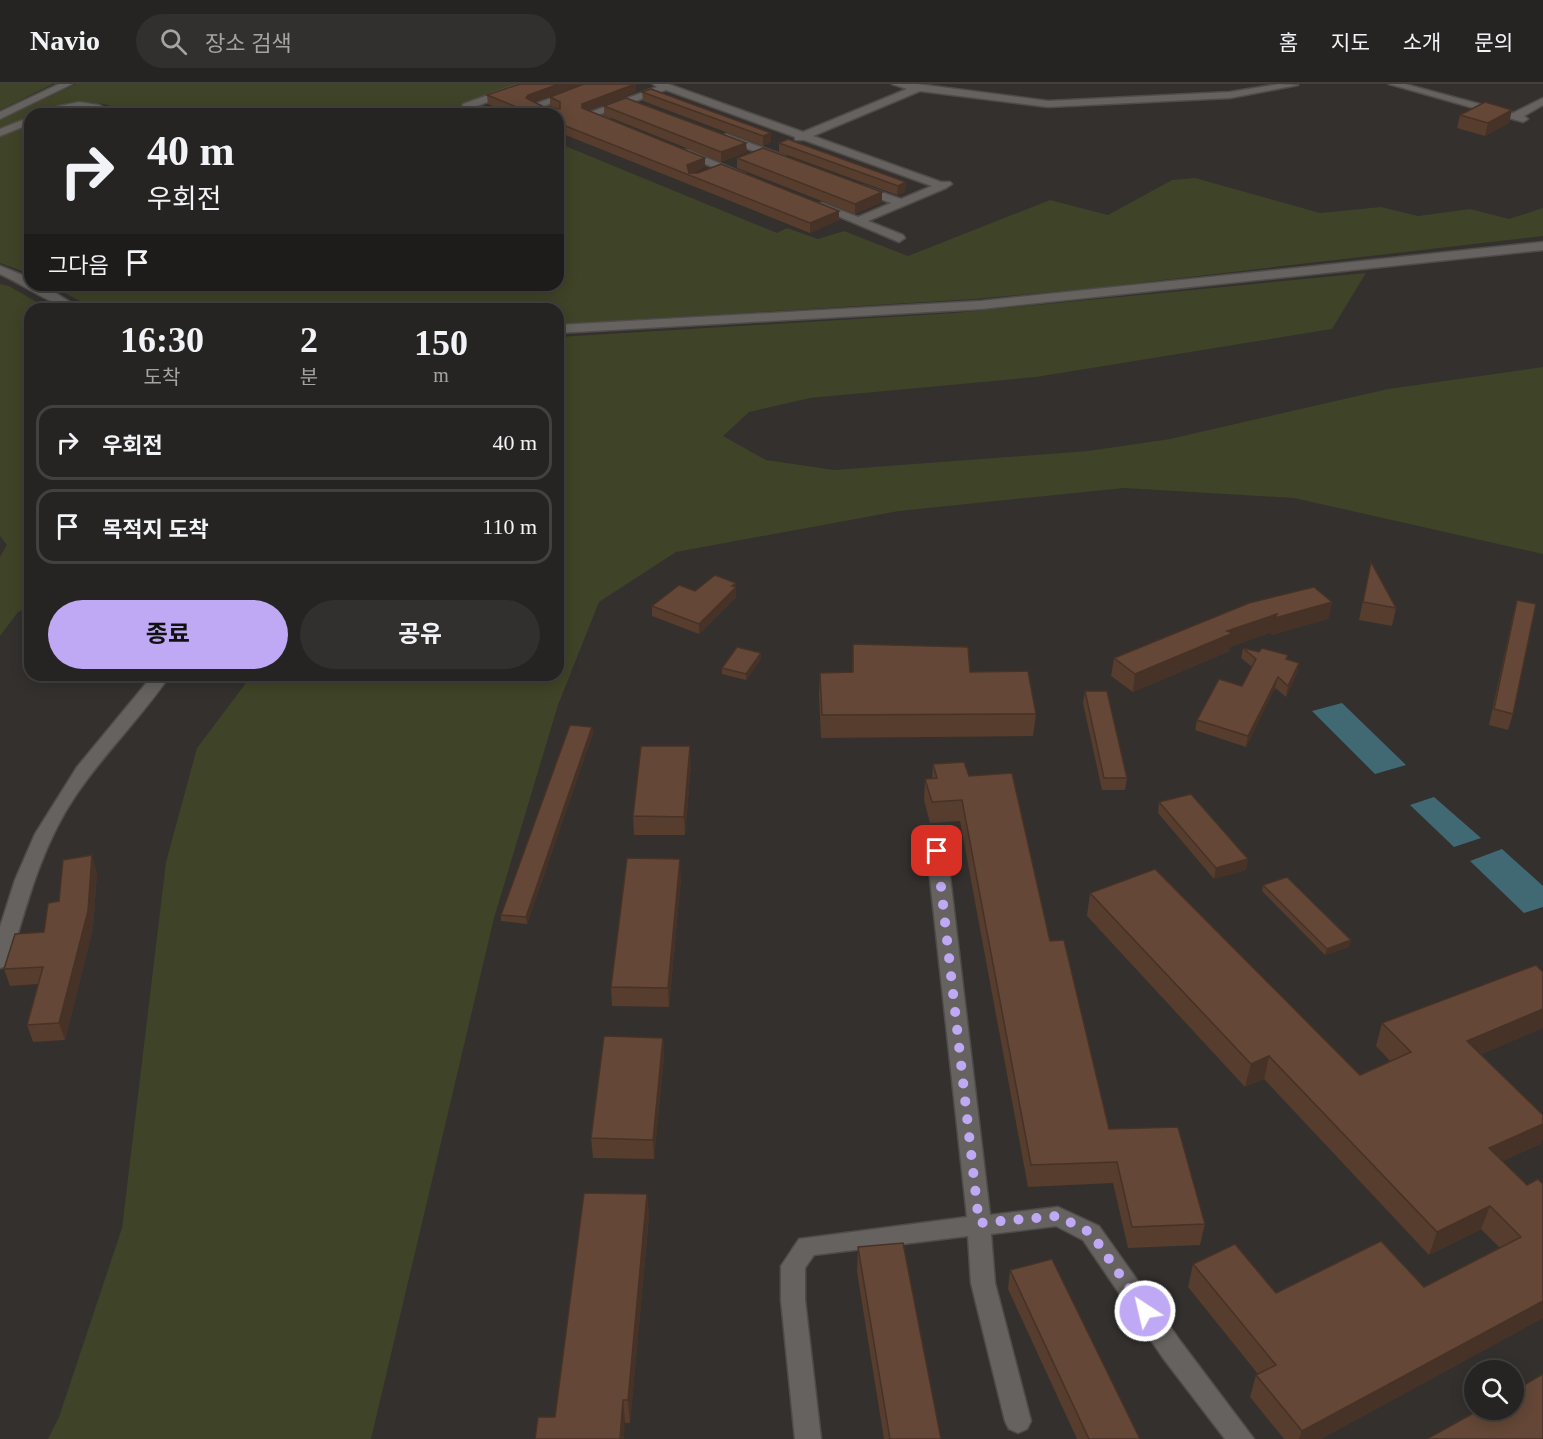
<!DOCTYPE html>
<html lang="ko">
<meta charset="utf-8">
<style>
:root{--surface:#262422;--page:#32302f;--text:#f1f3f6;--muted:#a4a4a5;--line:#424140;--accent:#bfa9f4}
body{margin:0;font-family:"Times New Roman","Noto Sans KR",serif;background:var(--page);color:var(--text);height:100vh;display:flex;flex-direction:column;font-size:22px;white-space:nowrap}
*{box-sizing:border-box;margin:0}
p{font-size:20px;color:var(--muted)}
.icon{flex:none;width:33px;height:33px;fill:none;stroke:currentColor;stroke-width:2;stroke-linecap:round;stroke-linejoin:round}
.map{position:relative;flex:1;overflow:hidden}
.details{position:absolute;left:24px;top:219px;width:540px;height:378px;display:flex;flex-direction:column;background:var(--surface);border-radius:18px;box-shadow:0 3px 15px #0003,0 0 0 2px var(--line)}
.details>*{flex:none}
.top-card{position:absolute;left:24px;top:24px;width:540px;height:183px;border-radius:18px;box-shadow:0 3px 15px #0003,0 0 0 2px var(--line);background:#262422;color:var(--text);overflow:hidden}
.controls{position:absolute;left:1464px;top:1276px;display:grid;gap:12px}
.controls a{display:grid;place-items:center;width:60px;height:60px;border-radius:50%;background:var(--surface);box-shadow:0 3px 15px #0003,0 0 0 2px var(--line);font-size:30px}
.pin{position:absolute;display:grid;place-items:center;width:51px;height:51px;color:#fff;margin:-26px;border-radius:12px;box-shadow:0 3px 9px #0006}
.me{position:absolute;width:66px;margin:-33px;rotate:325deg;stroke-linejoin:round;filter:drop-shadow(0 0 4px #0008)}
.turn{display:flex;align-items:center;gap:21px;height:126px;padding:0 24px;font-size:27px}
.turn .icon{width:78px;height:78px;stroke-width:2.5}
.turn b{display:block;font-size:42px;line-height:51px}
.then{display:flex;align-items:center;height:57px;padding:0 24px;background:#0003;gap:12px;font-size:22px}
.eta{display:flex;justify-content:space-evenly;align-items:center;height:102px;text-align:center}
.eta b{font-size:36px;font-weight:700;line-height:42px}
.button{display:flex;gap:12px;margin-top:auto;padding:12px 24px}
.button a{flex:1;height:69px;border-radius:36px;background:var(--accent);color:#111;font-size:24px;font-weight:700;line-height:69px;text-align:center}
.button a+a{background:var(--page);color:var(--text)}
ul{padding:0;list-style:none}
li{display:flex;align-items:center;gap:18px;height:75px;margin:0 12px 9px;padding:0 12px;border:3px solid var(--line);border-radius:18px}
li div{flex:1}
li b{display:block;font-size:22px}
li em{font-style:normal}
header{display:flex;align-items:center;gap:36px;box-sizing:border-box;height:84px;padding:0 30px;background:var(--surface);border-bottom:2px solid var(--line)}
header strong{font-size:28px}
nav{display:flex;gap:33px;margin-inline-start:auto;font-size:21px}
.search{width:420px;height:54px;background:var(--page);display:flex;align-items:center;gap:15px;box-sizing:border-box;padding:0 21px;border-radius:33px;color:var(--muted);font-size:22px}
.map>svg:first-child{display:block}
.green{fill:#3f4327}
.water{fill:#416974}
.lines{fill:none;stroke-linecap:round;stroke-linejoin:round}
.minor-casing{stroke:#4e4b49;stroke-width:3}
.minor{fill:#66625f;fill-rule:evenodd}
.wall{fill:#563d2e;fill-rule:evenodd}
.shaded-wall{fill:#463226}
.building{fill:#644736;stroke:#463226;stroke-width:1.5}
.route{stroke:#bfa9f4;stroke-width:10;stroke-dasharray:0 18}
</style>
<header>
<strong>Navio</strong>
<div class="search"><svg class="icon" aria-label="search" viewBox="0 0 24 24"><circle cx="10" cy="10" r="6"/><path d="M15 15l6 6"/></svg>장소 검색</div>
<nav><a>홈</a><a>지도</a><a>소개</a><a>문의</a></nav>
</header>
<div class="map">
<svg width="1543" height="1355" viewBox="0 0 1543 1355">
<rect width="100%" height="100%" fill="#33302e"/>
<!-- green -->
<g class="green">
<path d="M0,0H53L0,26Z"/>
<path d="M76,0H519L462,22L460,30H127C107,15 76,17 53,23C45,26 38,30 30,30V33L0,46V36Z"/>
<path d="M30,40V190L0,179V52Z"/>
<path d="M558,59L777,149L787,144L818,155L844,147L908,172L1050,116L1108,131L1172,96L1195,94L1320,129L1381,123L1418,132L1470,125L1509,135L1543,124V152L1094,204L975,215L558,240V225H95L50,201H558Z"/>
<path d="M1366,189L1332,245L1036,293L810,314L749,328L723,352L766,376L834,386L1088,367L1170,355L1388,305L1543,283V470L1294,414L1124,404L899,427L676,468L599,518L558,621L494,834L371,1355H48L59,1333L122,1144L166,778L197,664L252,591H558V253L954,229Z"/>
<path d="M0,200L9,202L49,225H30V523L18,528L0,552V473L7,461L0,452Z"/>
</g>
<!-- water -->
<g class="water">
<path d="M1342,619L1406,681L1375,690L1312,627Z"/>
<path d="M1434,713L1481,754L1454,763L1410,721Z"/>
<path d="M1502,765L1543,802V823L1524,829L1470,777Z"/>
</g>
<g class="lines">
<defs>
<g id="minor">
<path d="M59,0H72L0,35V28Z"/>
<path d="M519,0H534L472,24L471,30H461L463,20Z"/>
<path d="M591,0H606L544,22L559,28V32L546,30L529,22Z"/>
<path d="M653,0H668L803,48L907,5L892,0H917L1048,17L1230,8L1279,0L1298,1L1230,14L1048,23L920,7L813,52L941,98H950L952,100L946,104L868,137L903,151L905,154L899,158L812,121L822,119L858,133L891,119L856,106V102H864L901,115L932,102L804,56H795V53L666,6L598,31L609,35V39H601L583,31L657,3Z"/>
<path d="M1389,0H1405L1513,29L1543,14V21L1524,32L1528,35L1523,38Z"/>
<path d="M79,18L99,21L117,30L79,24L41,30L59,22Z"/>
<path d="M30,33V40L0,52V45Z"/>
<path d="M726,50L785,72L786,74L777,76L722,55L721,53Z"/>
<path d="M680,66H688L745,90L735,92L680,70Z"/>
<path d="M1543,158V166L981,225L558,249V241L981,217Z"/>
<path d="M0,182L30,194V201H43L81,225C55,225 25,201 0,190Z"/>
<path d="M153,591H170C142,633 105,668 76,711C42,761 27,819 10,877L7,882L0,884V843L15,796L35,750L77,683Z"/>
<path d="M937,761L944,763L947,767L990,1131L1058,1123L1099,1142L1181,1258L1254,1355H1225L1163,1274L1083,1156L1056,1142L991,1150L995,1199L1031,1337L1027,1345L1018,1349L1009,1345L1005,1337L971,1199L968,1152L814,1171L805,1184V1216L821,1355H795L781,1216V1182L799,1155L967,1133L927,767L930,763Z"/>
</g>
</defs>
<!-- minor casing -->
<use href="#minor" class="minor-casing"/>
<!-- minor -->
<use href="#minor" class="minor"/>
</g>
<!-- wall -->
<g class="wall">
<path d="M520,0H638L636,1V8L588,27L705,74V83L692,89L839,136L810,149L558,48V30H512L488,20L487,11ZM576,3L550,13V22L555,24L544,23L534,18Z"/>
<path d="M642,8L771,49V58L763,62L643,17Z"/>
<path d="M604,22L747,68L721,78L604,31Z"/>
<path d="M1460,31L1509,39L1485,52L1457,44Z"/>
<path d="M779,59L906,98L905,108L897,111L779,68Z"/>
<path d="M737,74L882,108V118L855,130L737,84Z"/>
<path d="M1371,478L1396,524L1392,542L1359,536Z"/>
<path d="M736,499V513L699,550L652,532V522L695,507Z"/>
<path d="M1517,516L1513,630L1508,646L1489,641L1513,531Z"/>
<path d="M1332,518L1328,535L1271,551L1272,548L1230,563V567L1133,608L1111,592L1114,574Z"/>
<path d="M853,560L970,588L1036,630L1033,652L821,654L819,611L820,589L852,588Z"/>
<path d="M1243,564L1259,568L1288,571L1287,576L1299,579L1297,589L1286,613L1275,604L1246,663L1195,646L1197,636L1242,602L1252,583L1241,574Z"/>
<path d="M761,569V575L746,596L722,590V584Z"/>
<path d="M1085,607L1127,694L1125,706H1102L1083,619Z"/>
<path d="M592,643L593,649L527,840L501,837V831Z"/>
<path d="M933,680L969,692L1050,857L1109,1045L1205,1140L1200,1161L1128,1164L1113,1099L1028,1103L960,737L930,739L924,716L925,695H932Z"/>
<path d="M691,681L685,751H634L633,732Z"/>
<path d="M1159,718L1248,775L1246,786L1214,795L1158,729Z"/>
<path d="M97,788L93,844L65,956L33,958L27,941L38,900L10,902L4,885L44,848L59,817Z"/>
<path d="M681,794L669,923L612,922L611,903Z"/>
<path d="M1263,801L1351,856L1349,863L1325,871L1262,807Z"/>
<path d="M1090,809L1360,991L1390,977L1376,962L1382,939L1543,888V944L1481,970L1543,1031V1053L1541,1060L1502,1077L1527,1101L1543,1100V1234L1321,1355H1284L1250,1313L1256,1291L1258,1290L1188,1203L1193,1180L1276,1209L1424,1203L1500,1164L1481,1145L1429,1171L1264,995L1245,1003L1087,832Z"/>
<path d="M663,954L664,973L654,1075L593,1074L591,1054Z"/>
<path d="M647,1110L649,1133L630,1339L555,1333Z"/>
<path d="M858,1163L941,1355H884L857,1188Z"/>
<path d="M1010,1186L1140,1355H1077L1008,1205Z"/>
</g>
<!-- shaded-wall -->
<g class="shaded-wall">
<path d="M559,0H585L528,20L526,14L528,11Z"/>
<path d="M625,0H638L636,1V8L582,29V20Z"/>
<path d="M1512,26L1509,39L1485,52L1488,39Z"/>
<path d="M771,49V58L763,62V52Z"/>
<path d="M746,59L747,68L721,78V68Z"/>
<path d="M705,74V83L687,91V81Z"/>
<path d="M906,98L905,108L897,111L898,102Z"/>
<path d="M882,108V118L855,130V120Z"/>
<path d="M839,127V136L810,149V139Z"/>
<path d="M736,499V513L699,550V540Z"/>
<path d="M1332,518L1328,535L1271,551L1272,548L1230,563V567L1133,608L1135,590L1227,547L1277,530Z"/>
<path d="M761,569V575L746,596V590Z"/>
<path d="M1299,579L1297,589L1286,613L1288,602Z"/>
<path d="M1278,593L1275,604L1246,663L1248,652Z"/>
<path d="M592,643L593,649L527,840L526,833Z"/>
<path d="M690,662L691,681L685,751L684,733Z"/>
<path d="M92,771L97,788L93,844L65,956L59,939Z"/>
<path d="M680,775L681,794L669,923L668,904Z"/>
<path d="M1248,775L1246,786L1214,795L1216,784Z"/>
<path d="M1351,856L1349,863L1325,871L1327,865Z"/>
<path d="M1543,925V944L1460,980L1467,957Z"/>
<path d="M663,954L664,973L654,1075L653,1056Z"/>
<path d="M1269,972L1264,995L1245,1003L1251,980Z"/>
<path d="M1543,1040V1053L1541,1060L1481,1087L1489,1064Z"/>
<path d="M647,1110L649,1133L630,1339L628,1316Z"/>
<path d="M1490,1122L1481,1145L1429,1171L1437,1148Z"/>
<path d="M1543,1217V1234L1321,1355H1299L1302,1347Z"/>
<path d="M623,1316L625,1338L624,1355H620Z"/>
</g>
<!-- building -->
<g class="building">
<path d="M520,0H559L528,11L526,14L544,23L560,25V18L550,13L584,0H635L582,20V24L705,74L687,81L689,89H698L721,80L839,127L810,139L558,39V30H534L487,11Z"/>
<path d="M651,5L771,49L763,52L642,8Z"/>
<path d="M626,14L746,59L721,68L604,22Z"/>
<path d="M1485,18L1512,26L1488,39L1460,31Z"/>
<path d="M788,55L793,57L906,98L898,102L779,59Z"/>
<path d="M763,64L882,108L855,120L737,74Z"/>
<path d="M1371,478L1396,524L1363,518Z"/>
<path d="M715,491L736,499L732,502L736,503L699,540L652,522L679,501L695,507Z"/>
<path d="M1314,503L1332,518L1275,534L1277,530L1227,547L1233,549L1135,590L1114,574L1249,519Z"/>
<path d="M1517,516L1536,520L1513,630L1494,625Z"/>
<path d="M853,560L968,563L970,588L1028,587L1036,630L822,631L820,589L853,588Z"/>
<path d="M737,563L761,569L746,590L722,584Z"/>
<path d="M1243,564L1259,568L1262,564L1288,571L1286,575L1299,579L1288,602L1278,593L1248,652L1197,636L1219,595L1242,602L1256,575Z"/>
<path d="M1085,607H1107L1127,694H1104Z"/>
<path d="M570,641L592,643L526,833L501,831Z"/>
<path d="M641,662H690L684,733L633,732Z"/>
<path d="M964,678L969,692L1012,689L1050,857L1064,856L1109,1045L1178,1043L1205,1140L1132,1143L1117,1078L1031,1081L962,716L932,718L925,695L937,694L933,680Z"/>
<path d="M1191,710L1248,775L1216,784L1159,718Z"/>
<path d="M92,771L88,827L59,939L27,941L43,883L4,885L15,850L44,848L48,819L59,817L63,776Z"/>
<path d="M627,774L680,775L668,904L611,903Z"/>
<path d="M1155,785L1360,991L1411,968L1382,939L1536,881L1543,888V925L1467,957L1543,1031V1040L1489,1064L1527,1101L1538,1095L1543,1100V1217L1302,1347L1256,1291L1276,1281L1193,1180L1235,1160L1276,1209L1381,1157L1424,1203L1521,1153L1490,1122L1437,1148L1269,972L1251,980L1090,809Z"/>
<path d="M1287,793L1351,856L1327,865L1263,801Z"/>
<path d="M604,952L663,954L653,1056L591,1054Z"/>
<path d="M584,1109L647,1110L628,1316H623L620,1355H535L538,1333H555Z"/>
<path d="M903,1159L941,1355H890L858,1163Z"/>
<path d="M1052,1175L1140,1355H1089L1010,1186Z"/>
<path d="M1543,1290V1355H1427L1479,1326H1514V1307Z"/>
</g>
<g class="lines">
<!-- route -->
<path class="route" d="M937,767L979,1139L1058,1132L1091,1149L1145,1227"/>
</g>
</svg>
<div class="controls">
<a><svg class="icon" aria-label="search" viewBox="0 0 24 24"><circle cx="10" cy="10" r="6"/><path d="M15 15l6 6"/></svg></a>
</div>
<div class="pin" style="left:937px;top:767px;background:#d93025"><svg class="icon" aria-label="arrive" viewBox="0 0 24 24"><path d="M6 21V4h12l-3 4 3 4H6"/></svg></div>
<svg class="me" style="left:1145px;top:1227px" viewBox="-20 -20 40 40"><circle r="17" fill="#bfa9f4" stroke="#fff" stroke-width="3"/><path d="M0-11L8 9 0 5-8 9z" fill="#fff"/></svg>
<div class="top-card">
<div class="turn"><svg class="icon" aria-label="right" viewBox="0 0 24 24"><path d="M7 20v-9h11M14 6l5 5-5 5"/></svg><div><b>40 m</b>우회전</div></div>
<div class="then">그다음<svg class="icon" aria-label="arrive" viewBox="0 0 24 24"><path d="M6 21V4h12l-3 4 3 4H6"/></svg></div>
</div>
<section class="details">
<div class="eta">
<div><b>16:30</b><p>도착</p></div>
<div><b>2</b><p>분</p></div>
<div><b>150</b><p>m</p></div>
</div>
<ul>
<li><svg class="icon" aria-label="right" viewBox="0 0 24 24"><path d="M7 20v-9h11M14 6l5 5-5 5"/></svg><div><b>우회전</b></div><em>40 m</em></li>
<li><svg class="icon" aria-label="arrive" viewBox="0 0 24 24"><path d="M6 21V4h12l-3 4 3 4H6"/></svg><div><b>목적지 도착</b></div><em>110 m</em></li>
</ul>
<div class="button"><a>종료</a><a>공유</a></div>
</section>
</div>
